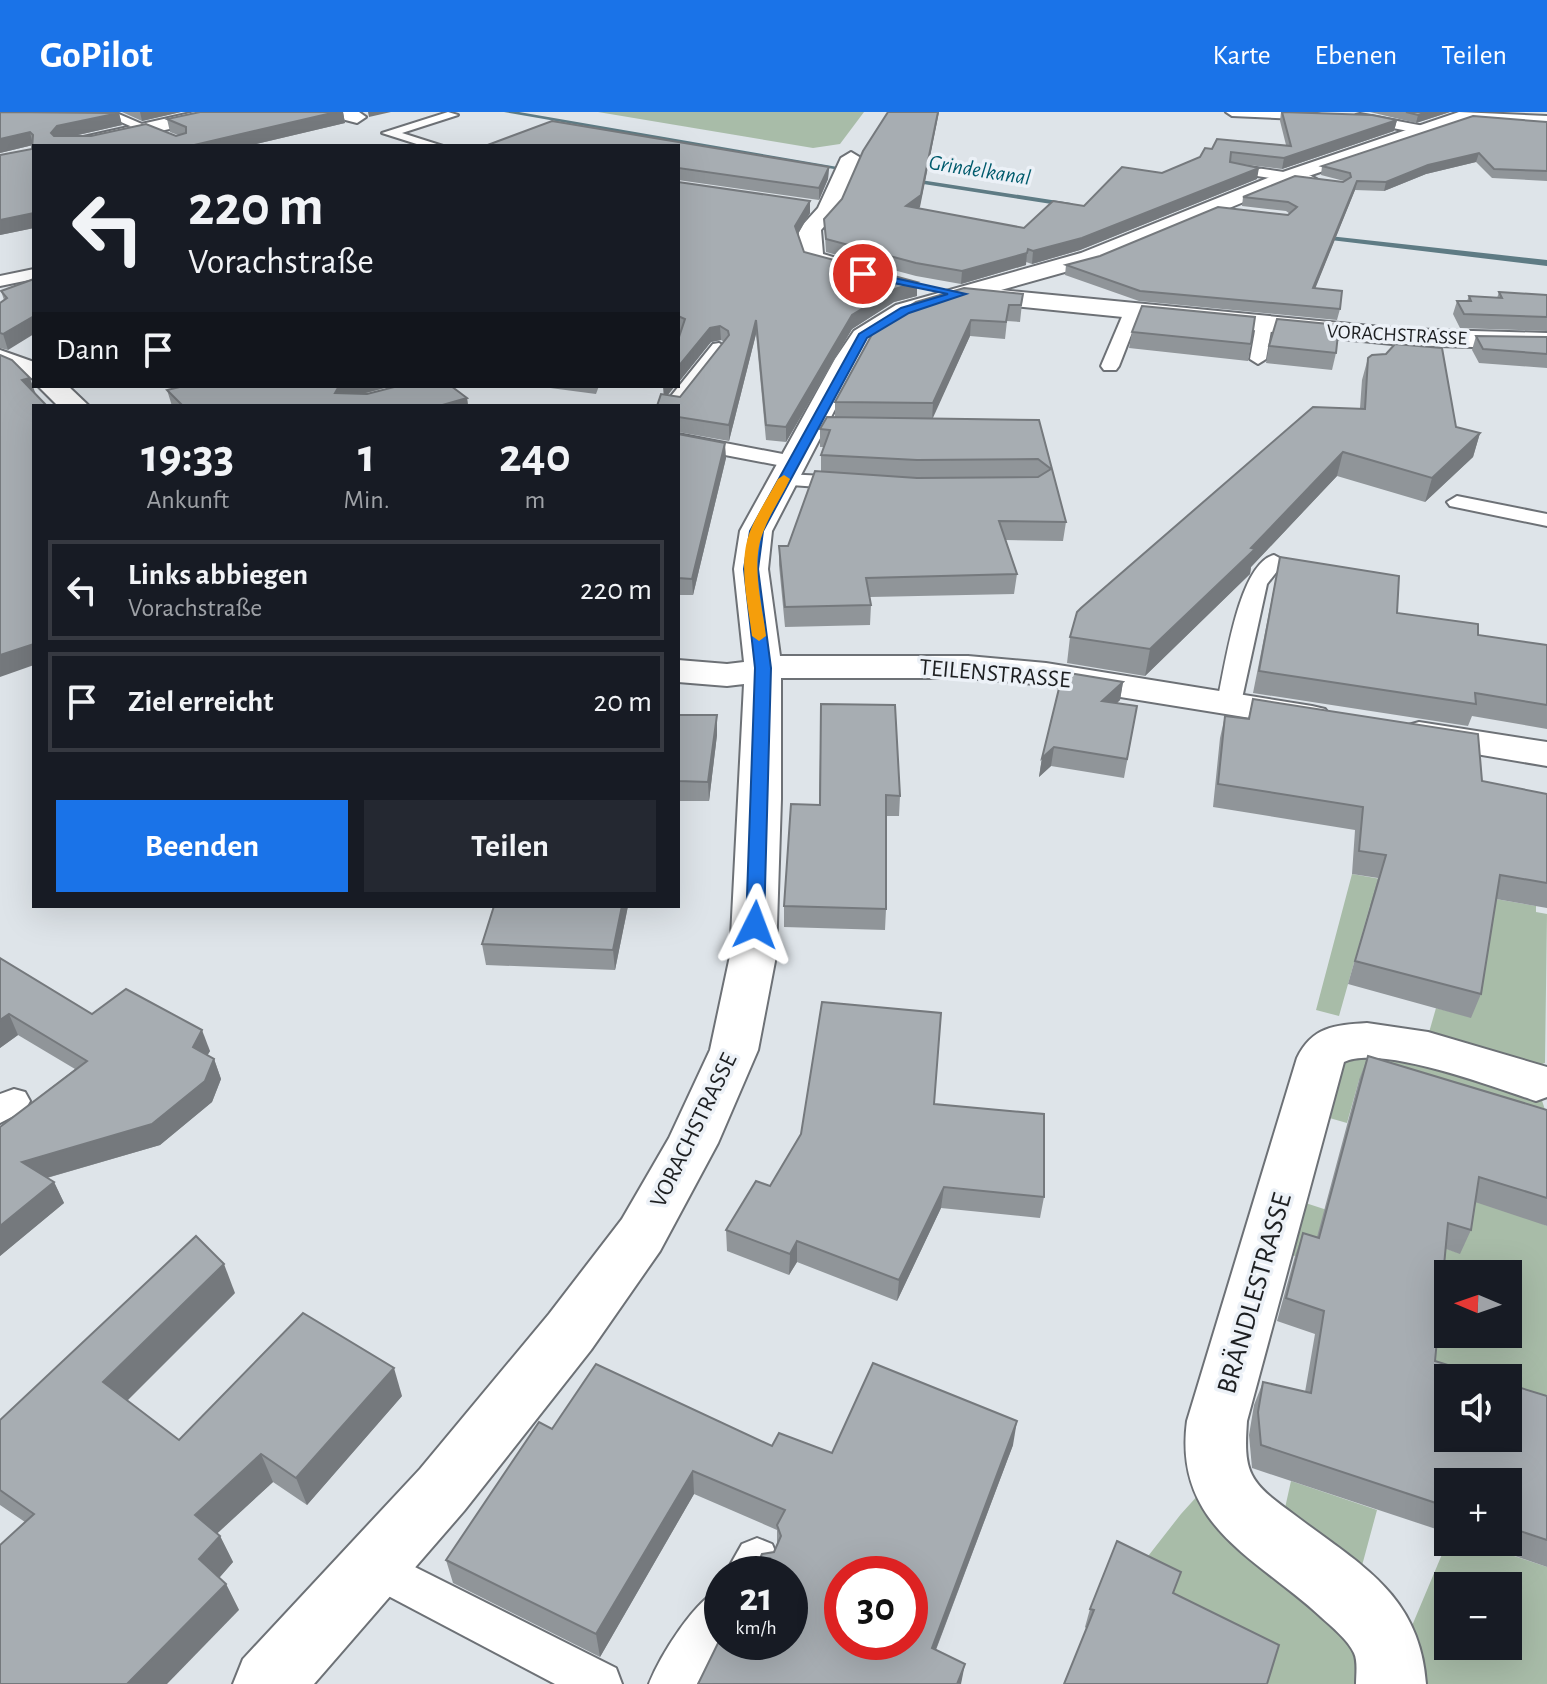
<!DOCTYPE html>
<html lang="de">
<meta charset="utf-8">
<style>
:root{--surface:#171b24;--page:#242831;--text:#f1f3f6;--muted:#9ea1a6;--line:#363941;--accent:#1a73e8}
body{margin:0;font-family:"Alegreya Sans",sans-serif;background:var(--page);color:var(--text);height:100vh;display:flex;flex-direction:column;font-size:30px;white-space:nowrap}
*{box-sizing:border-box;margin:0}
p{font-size:26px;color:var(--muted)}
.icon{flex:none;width:44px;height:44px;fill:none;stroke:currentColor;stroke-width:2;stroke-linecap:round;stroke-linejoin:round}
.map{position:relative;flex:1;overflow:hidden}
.sheet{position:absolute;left:32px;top:292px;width:648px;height:504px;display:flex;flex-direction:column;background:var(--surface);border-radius:0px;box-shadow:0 8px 32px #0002}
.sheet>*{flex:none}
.banner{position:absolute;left:32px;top:32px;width:648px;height:244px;border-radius:0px;box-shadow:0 8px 32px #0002;background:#171b24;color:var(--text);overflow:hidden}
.needle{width:52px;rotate:272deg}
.fabs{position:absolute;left:1434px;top:1148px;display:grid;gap:16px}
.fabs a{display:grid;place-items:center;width:88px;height:88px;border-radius:0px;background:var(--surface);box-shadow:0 8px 32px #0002;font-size:40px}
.speed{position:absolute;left:704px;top:1444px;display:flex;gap:16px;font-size:40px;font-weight:700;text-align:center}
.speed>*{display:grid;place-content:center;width:104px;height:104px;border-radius:50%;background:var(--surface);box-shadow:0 8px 32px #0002;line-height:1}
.speed small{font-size:20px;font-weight:400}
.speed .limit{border:12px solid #d22;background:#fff;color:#111}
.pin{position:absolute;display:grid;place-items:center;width:68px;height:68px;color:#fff;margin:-34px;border:4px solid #fff;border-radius:50%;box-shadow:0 2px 8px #0007}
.me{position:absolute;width:88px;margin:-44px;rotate:3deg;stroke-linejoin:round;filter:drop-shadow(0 0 6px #0008)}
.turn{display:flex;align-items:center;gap:28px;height:168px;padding:0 24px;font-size:36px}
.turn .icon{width:104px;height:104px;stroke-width:2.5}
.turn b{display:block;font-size:56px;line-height:68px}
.then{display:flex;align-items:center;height:76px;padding:0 24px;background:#0003;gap:16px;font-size:30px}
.eta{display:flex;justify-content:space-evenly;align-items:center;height:136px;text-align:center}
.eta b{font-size:48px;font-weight:700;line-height:56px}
.action{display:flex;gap:16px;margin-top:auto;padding:16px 24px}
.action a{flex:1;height:92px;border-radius:0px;background:var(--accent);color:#fff;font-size:32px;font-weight:700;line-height:92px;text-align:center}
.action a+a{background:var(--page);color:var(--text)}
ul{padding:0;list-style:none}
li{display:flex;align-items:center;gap:24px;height:100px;margin:0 16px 12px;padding:0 8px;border:4px solid var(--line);border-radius:0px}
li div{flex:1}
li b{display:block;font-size:30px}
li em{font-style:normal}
header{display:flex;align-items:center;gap:48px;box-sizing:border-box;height:112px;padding:0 40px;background:var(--accent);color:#fff}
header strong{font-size:38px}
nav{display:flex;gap:44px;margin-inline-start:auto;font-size:28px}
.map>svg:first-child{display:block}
.green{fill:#a8bca8;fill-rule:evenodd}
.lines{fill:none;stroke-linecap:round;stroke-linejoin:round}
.stream{fill:#5e7b84;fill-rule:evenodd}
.service-casing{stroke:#6d7176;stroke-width:4}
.minor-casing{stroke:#6d7176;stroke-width:4}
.service{fill:#fff;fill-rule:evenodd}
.minor{fill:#fff;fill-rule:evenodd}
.wall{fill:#909599}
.shaded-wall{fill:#75797d}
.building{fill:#a7adb2;stroke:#75797d;stroke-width:2;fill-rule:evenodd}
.route{fill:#1a73e8;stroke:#114b97;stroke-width:2}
.slow{fill:#f59e0b}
.labels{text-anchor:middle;stroke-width:7;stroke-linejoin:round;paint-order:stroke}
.far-street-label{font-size:20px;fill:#1d1f21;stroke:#ecf1f7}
.far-water-label{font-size:22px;font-style:italic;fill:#005b6d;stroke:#ecf1f7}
.street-label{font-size:24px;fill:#1d1f21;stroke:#ecf1f7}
.near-street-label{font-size:28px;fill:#1d1f21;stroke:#ecf1f7}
</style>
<header>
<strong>GoPilot</strong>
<nav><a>Karte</a><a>Ebenen</a><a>Teilen</a></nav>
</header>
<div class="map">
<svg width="1547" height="1572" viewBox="0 0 1547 1572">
<rect width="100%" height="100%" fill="#dee4e9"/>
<!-- green -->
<g class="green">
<path d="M598,0H864L840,32L813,36Z"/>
<path d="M1352,762L1536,794V800L1547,802L1545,951L1536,954V970L1547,1004L1538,1110L1547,1114V1311L1508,1299V1266H1448L1326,1154L1267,1135L1281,1083L1459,1141L1359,968L1347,1011L1305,999L1325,939L1424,938L1436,896L1471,905L1370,794L1339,904L1316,898ZM1448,1162H1508V1222H1448Z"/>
<path d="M1219,1360L1277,1432L1291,1369L1377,1398L1353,1487L1393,1559L1448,1428L1473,1430L1547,1455V1572H1264L1138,1457L1181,1402ZM1448,1474H1508V1534H1448Z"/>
</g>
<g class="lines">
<!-- stream -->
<g class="stream">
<path d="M504,0H519L861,59L857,61Z"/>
<path d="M901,65L1071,91L1075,93L1071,95L904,69Z"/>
<path d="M1311,122L1547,148V154L1314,126Z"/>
</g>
<defs>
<g id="service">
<path d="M98,0H114L177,27L167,30Z"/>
<path d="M448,0L458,3L402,21L443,34H423L382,21Z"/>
<path d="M1226,0H1309L1325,4L1319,8L1232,4Z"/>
<path d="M1360,2L1424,14L1430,18L1424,22L1356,9V3Z"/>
<path d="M1235,53L1311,64L1318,68L1311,72L1230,60V54Z"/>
<path d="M34,157V167L0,174V164Z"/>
<path d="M1132,195L1140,200L1119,254L1116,258H1104L1101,254L1124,200Z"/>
<path d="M1264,208L1272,213L1266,247L1258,252L1250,247L1256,213Z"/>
<path d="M719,231L727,236L678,298V294H663L713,232Z"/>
<path d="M678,322L793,344L803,350L793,356L678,334Z"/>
<path d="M784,362L847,365L857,371L847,377L777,372L774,368Z"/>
<path d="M1457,384L1547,402V414L1450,394L1447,390Z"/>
<path d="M1274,443L1285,449L1267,472L1241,591L1237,596H1221L1217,591C1225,557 1238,452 1274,443Z"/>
<path d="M14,977L25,980L30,989L25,998L0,1011V982Z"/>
<path d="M757,1426L772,1432L778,1446L771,1462H725L742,1432Z"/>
<path d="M373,1434L616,1556L622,1572H555L358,1468L352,1454L358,1440Z"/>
<path d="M722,1476V1530H725L697,1572H649C660,1544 695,1487 722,1476Z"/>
</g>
<g id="minor">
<path d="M195,0H229L227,4L94,34H58L61,30Z"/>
<path d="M328,0H359L366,5L357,11L330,4Z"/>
<path d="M1459,0L1547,4V16L1470,9L1294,69L1097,151L1001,178L1402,217L1547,221V237L1402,233L983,191L973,187L914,203L873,229L861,247L772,419L768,457L780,544H968L1046,551L1312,594L1325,597L1331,605L1325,613L1312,616L1046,573L968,566H781V687L776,844L758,938L718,1031L660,1139L591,1238L464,1399L314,1572H233L243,1547L420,1357L549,1202L622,1107L669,1026L710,938L730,844L744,572L727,574L678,570V548L727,552L744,550L734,457L740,419L835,247L854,219L896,193L1081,141L1280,61Z"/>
<path d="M851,40L861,46L839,98L821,118L823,142L873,157L877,162L873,167L865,169L806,152L798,137L799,117L818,96L841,46Z"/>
<path d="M0,238L34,250V267L0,255Z"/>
<path d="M38,274H68L89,294H58Z"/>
<path d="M1419,610L1547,630V654L1405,630L1400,622L1405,614Z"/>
<path d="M1367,911L1428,920L1547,955V985L1536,989C1496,976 1381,932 1344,950L1247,1309C1246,1326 1244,1348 1252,1363C1260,1379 1279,1391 1292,1401C1357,1451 1420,1481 1426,1572H1356C1356,1563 1358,1549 1354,1541C1348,1528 1332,1515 1321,1505C1256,1445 1173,1414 1187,1309L1297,946C1312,915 1334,913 1367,911Z"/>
</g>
</defs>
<!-- service casing -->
<use href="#service" class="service-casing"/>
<!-- minor casing -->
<use href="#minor" class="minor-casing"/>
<!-- service -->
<use href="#service" class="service"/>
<!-- minor -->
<use href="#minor" class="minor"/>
</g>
<!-- wall -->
<g class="wall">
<path d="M0,0L119,1L122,13L74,24H91L146,12L176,24L178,23L170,20L167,7L200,0H343L345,11L248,34H34V116L0,123V43L32,37L33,33L0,41Z"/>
<path d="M122,0H181L142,9Z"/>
<path d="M1281,0L1397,8L1394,19L1282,57L1240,52L1257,67L1080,138L1032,152L1026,150V153L961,172L916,164L826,140L824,107L920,95L918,97L1024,116L1084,94L1200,45L1212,37L1286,33L1280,9Z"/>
<path d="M1370,0H1450L1416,11Z"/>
<path d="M1547,10V69L1492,66L1476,50L1426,62L1384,79L1355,78L1315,176L1340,197L1337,208L1139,189L1065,163L1066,153L1288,103L1290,102L1286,99L1242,94L1243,85L1344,69L1321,63L1322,54Z"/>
<path d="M678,34L829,55L828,67L819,88L678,68V69Z"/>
<path d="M678,70L810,101L798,122L804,140L917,184L894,190L852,217L786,330L766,328L756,222L729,329L678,320V294L668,283L680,285L724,230L721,228L711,230L678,271V228L681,219L678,218Z"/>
<path d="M34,167L8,238L0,236V191L4,188L1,179Z"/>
<path d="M1499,180L1547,183V219L1460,216L1453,202L1457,189H1467L1469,184L1497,186Z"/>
<path d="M1023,182L1020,210L1007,209L1005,227L970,224L932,306L1039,308L1066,410L1063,429L1005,428L1017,462L1014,482L870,485L871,493L870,513L785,515L779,453V434H788L821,360V343L824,335H820V317L835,305V290L876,215Z"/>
<path d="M1132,220L1251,232L1248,249L1129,236Z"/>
<path d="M1476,224L1547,225V256L1479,251L1472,238Z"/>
<path d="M1269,234L1336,241L1332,258L1266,251Z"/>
<path d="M1368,246L1456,315L1480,321L1473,345L1425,390L1337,364L1251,455L1250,462L1145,564L1067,551L1070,525L1360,296L1362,268Z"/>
<path d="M392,274L363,282L467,286L468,294H172L167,278Z"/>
<path d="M535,274H599L596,282Z"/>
<path d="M678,322L726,346L693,483H678Z"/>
<path d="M1280,445L1397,501L1478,523L1547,533V617L1472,604L1468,614L1253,581Z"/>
<path d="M1123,570L1120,588L1117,591L1137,594L1124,666L1051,654L1039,665L1042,646Z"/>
<path d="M1253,587L1482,669L1547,682V796L1496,787L1481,882L1471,906L1348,872L1378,766L1352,762L1355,718L1213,695L1220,626L1225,604L1248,607Z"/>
<path d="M821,592L900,684L899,704H886V797L885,818L784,815V794L819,693Z"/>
<path d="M678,603L717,623L709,689H678Z"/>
<path d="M628,794L615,858L486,853L482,832Z"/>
<path d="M0,846L92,902L210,939L207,943L214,947L221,967L212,990L160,1033L47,1066L54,1070L64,1091L0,1144V1015L75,957L18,923L0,936Z"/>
<path d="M1368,944L1547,998V1114L1475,1090L1471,1118L1460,1142L1446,1137L1435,1249L1547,1284V1455L1474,1430H1508V1370H1448V1421L1252,1356L1249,1323L1254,1293L1263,1270L1305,1280L1315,1222L1277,1209L1295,1144L1303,1121L1317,1125L1359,968Z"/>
<path d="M934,992L1044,1085L1040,1106L941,1096L897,1189L797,1150L789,1163L727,1139L726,1118L770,1074Z"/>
<path d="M235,1181L127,1288L179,1328L402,1284L307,1393L273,1370L217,1421L220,1424L233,1450L219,1466L226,1472L239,1498L25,1410L0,1393V1308Z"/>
<path d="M552,1317L772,1334L832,1341L1013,1333L936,1538L961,1572L774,1440L777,1433V1418L694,1382L600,1545L453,1471L446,1448Z"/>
<path d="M1181,1460L1086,1516L1085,1515L1090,1497Z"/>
</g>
<!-- shaded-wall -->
<g class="shaded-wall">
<path d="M140,0H181L142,9Z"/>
<path d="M336,0H343L345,11L248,34H190Z"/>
<path d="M368,0H391L369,5Z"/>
<path d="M938,0H939L920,95L905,106L906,94Z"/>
<path d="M1427,0H1450L1416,11L1418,3Z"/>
<path d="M119,1L122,13L60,27L55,34L51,21L57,14Z"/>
<path d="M1397,8L1394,19L1282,57L1284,46Z"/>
<path d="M30,20L33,33L0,41V27Z"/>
<path d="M1479,41L1476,50L1426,62L1384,79L1386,70L1428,53Z"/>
<path d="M829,55L828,67L819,88V76Z"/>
<path d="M1259,56L1257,67L1080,138L1032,152L1033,139Z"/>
<path d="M1357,69L1355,78L1311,187L1313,176Z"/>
<path d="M810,89V101L795,127V114Z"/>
<path d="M34,101V116L0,123V108Z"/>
<path d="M1027,141L1026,153L961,172L962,159Z"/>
<path d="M917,170V184L894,190L852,217L786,330V315L852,203L895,177Z"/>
<path d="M34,204V222L8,238L3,222Z"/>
<path d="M756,208V222L729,329V313Z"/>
<path d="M971,208L970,224L932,308L933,291Z"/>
<path d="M720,214L721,228L711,230L678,271V255L710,216Z"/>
<path d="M30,266L36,283L22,268Z"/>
<path d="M339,274H392L342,287L335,281Z"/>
<path d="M663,274H675L664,288Z"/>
<path d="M467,286L468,294H439Z"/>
<path d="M1480,321L1473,345L1425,390L1432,366Z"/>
<path d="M725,331L726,346L693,483L692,467Z"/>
<path d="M1343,340L1337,364L1251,455L1250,462L1145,564L1150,537L1251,436Z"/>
<path d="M34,532V553L0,565V543Z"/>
<path d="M1123,570L1120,588L1099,607L1102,589Z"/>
<path d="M717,603V623L709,689L708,670Z"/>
<path d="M1054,635L1051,654L1039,665L1042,646Z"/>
<path d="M622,794H628L615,858L613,838Z"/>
<path d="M9,902L18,923L0,936V908Z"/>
<path d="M202,918L210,939L200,956L193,935Z"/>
<path d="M214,947L221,967L212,990L160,1033L32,1070L22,1050Z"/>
<path d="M54,1070L64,1091L0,1144V1114Z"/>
<path d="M944,1075L941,1096L897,1189L899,1168Z"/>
<path d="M797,1129V1150L789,1163L790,1142Z"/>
<path d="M224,1152L235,1181L118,1298L103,1270Z"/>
<path d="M394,1256L402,1284L307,1393L296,1366Z"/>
<path d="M1017,1309L1013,1333L928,1558L932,1536Z"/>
<path d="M261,1342L273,1370L208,1430L195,1403Z"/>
<path d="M693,1359L694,1382L600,1545L596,1522Z"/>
<path d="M220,1424L233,1450L212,1474L199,1447Z"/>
<path d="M226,1472L239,1498L167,1572H127Z"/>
<path d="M965,1552L961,1572H957Z"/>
</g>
<!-- building -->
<g class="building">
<path d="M0,0L119,1L57,14L51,21L54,24H91L146,12L176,24L186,21V15L167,7L200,0H336L190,34H34V101L0,108V43L32,37L33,23L30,20L0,27Z"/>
<path d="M888,0H938L921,83L906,94L1024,116L1053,89L1084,94L1122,55L1162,61L1200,45L1205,36L1212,37L1217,27L1291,34L1282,0L1372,3L1397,8L1284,46L1231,40L1230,50L1259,56L1082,126L1033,139L1028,137L1027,141L962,159L916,151L826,127L824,107L842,87L863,39Z"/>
<path d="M1406,0H1427L1418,3Z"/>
<path d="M1473,4L1547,10V59L1494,57L1479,41L1428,53L1386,70L1357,69L1313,176L1342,179L1340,197L1140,179L1066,153L1100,144L1218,95L1288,103L1297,95L1288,90L1243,85L1295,64L1343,70L1351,65L1350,61L1322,54Z"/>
<path d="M552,9L829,55L819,76L678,56V34H485Z"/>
<path d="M678,70L810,89L795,114L804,140L917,170L895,177L852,203L786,315L766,313L756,208L729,313L678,305V294H657L661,282L680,285L729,223L728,219L720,214L710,216L678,255V228L685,207L678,204Z"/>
<path d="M34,167V204L3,222L0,221V191L7,186L1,179Z"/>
<path d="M964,176L1023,182L1021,193H1009L1006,210L971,208L933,291L835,290L876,215L916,190Z"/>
<path d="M1499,180L1547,183V205L1464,202L1457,189H1471L1469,184L1502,186Z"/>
<path d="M1142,194L1255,205L1251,232L1132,220Z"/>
<path d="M1277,207L1339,213L1336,241L1269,234Z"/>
<path d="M1476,224L1547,225V242L1483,237Z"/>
<path d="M1395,232L1442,236L1456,315L1480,321L1432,366L1343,340L1251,436L1255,437L1150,537L1070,525L1077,500L1081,496L1313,295L1365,297L1368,246L1372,243L1386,242Z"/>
<path d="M0,243L12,248L30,266L22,268L47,294H34V532L0,543Z"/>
<path d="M184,274H339L335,281L367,282L398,274H451L467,286L439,294H183L167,278Z"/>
<path d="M827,305L1039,308L1066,410L999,409L1017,462L866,466L871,493L785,495L779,434H788L815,359L917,366L1038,365L1051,357L1038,347L917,348L821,343L830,318L820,317Z"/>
<path d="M678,322L725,331L692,467L678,466Z"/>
<path d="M1280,445L1399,464L1397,501L1478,512V523L1547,533V593L1475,581L1476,592L1259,559Z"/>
<path d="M1063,560L1123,570L1102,589L1137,594L1127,647L1054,635L1042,646Z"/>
<path d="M1253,587L1478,622L1482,669L1547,682V771L1500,763L1481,882L1355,849L1386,743L1359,739L1363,695L1218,672L1225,604L1249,607Z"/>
<path d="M821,592L895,593L900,684L886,683V797L784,794L791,692L820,693Z"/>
<path d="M678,603H717L708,670L678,669Z"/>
<path d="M494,794H622L613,838L482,832Z"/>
<path d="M0,846L92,902L126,877L202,918L193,935L214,947L205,969L152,1012L22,1050L54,1070L0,1114V1015L87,949L9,902L0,908Z"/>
<path d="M822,890L941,901L934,992L1044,1002V1085L944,1075L899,1168L797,1129L790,1142L726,1118L756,1069L770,1074L801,1022Z"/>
<path d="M1368,944L1547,998V1086L1479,1065L1471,1118L1448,1111L1435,1249L1489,1266H1448V1326H1508V1272L1547,1284V1428L1508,1415V1370H1448V1395L1261,1333L1258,1300L1263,1270L1311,1281L1324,1199L1286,1186L1303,1121L1319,1126Z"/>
<path d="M196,1124L224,1152L103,1270L179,1328L303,1201L394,1256L296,1366L261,1342L195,1403L220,1424L199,1447L226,1472L127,1572H0V1433L34,1402L0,1378V1308Z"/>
<path d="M873,1251L1017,1309L932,1536L965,1552L957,1572H698L722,1523V1530H790V1462H753L762,1442L774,1440L781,1424L777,1413L785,1398L693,1359L596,1522L446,1448L539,1310L552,1317L596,1252L772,1334L779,1321L832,1341ZM842,1462H910V1530H842Z"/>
<path d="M1117,1429L1181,1460L1173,1481L1279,1533L1267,1572H1064L1094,1498L1090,1497Z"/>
</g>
<!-- route -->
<path class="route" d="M863,159L966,182L909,201L867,226L763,419L758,457L771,556L764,813L755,819L746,813L755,556L744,457L750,419L859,222L901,196L948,182L859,164Z"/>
<!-- slow -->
<path class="slow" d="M784,363L790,367C782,384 771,400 764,418C750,450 762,491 766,524L759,529L752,524C748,491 737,450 751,417C758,400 769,384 778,367Z"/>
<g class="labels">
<!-- far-street labels -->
<g class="far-street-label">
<text transform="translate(1397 222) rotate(3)" y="7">VORACHSTRASSE</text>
</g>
<!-- far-water labels -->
<g class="far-water-label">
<text transform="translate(980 57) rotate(9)" y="8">Grindelkanal</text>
</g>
<!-- street labels -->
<g class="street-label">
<text transform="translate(995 561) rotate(5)" y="8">TEILENSTRASSE</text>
<text transform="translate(693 1018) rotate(-64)" y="8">VORACHSTRASSE</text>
</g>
<!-- near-street labels -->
<g class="near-street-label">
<text transform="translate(1253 1181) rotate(-74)" y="10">BRÄNDLESTRASSE</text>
</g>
</g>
</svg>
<div class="fabs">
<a><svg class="needle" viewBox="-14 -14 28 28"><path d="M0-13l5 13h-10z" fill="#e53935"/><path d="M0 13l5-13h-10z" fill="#9ea1a6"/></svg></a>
<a><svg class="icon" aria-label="sound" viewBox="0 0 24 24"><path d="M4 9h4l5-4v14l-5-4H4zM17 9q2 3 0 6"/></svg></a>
<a>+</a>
<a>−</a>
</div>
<div class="speed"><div>21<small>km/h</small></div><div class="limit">30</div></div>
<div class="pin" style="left:863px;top:162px;background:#d93025"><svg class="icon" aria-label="arrive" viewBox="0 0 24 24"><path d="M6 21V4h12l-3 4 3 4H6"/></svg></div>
<svg class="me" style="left:755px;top:813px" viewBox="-20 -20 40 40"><path d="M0-17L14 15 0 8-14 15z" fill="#1a73e8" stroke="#fff" stroke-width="4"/></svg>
<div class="banner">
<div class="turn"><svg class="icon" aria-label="left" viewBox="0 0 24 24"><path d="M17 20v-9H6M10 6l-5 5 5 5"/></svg><div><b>220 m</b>Vorachstraße</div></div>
<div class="then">Dann<svg class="icon" aria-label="arrive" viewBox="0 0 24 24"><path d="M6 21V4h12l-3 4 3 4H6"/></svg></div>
</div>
<section class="sheet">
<div class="eta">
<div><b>19:33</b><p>Ankunft</p></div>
<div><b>1</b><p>Min.</p></div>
<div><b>240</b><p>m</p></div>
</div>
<ul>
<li><svg class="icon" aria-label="left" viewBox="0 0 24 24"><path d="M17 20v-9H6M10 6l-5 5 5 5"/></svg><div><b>Links abbiegen</b><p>Vorachstraße</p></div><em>220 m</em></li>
<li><svg class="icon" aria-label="arrive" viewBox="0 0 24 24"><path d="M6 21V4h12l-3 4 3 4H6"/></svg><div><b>Ziel erreicht</b></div><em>20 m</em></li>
</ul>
<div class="action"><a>Beenden</a><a>Teilen</a></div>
</section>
</div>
